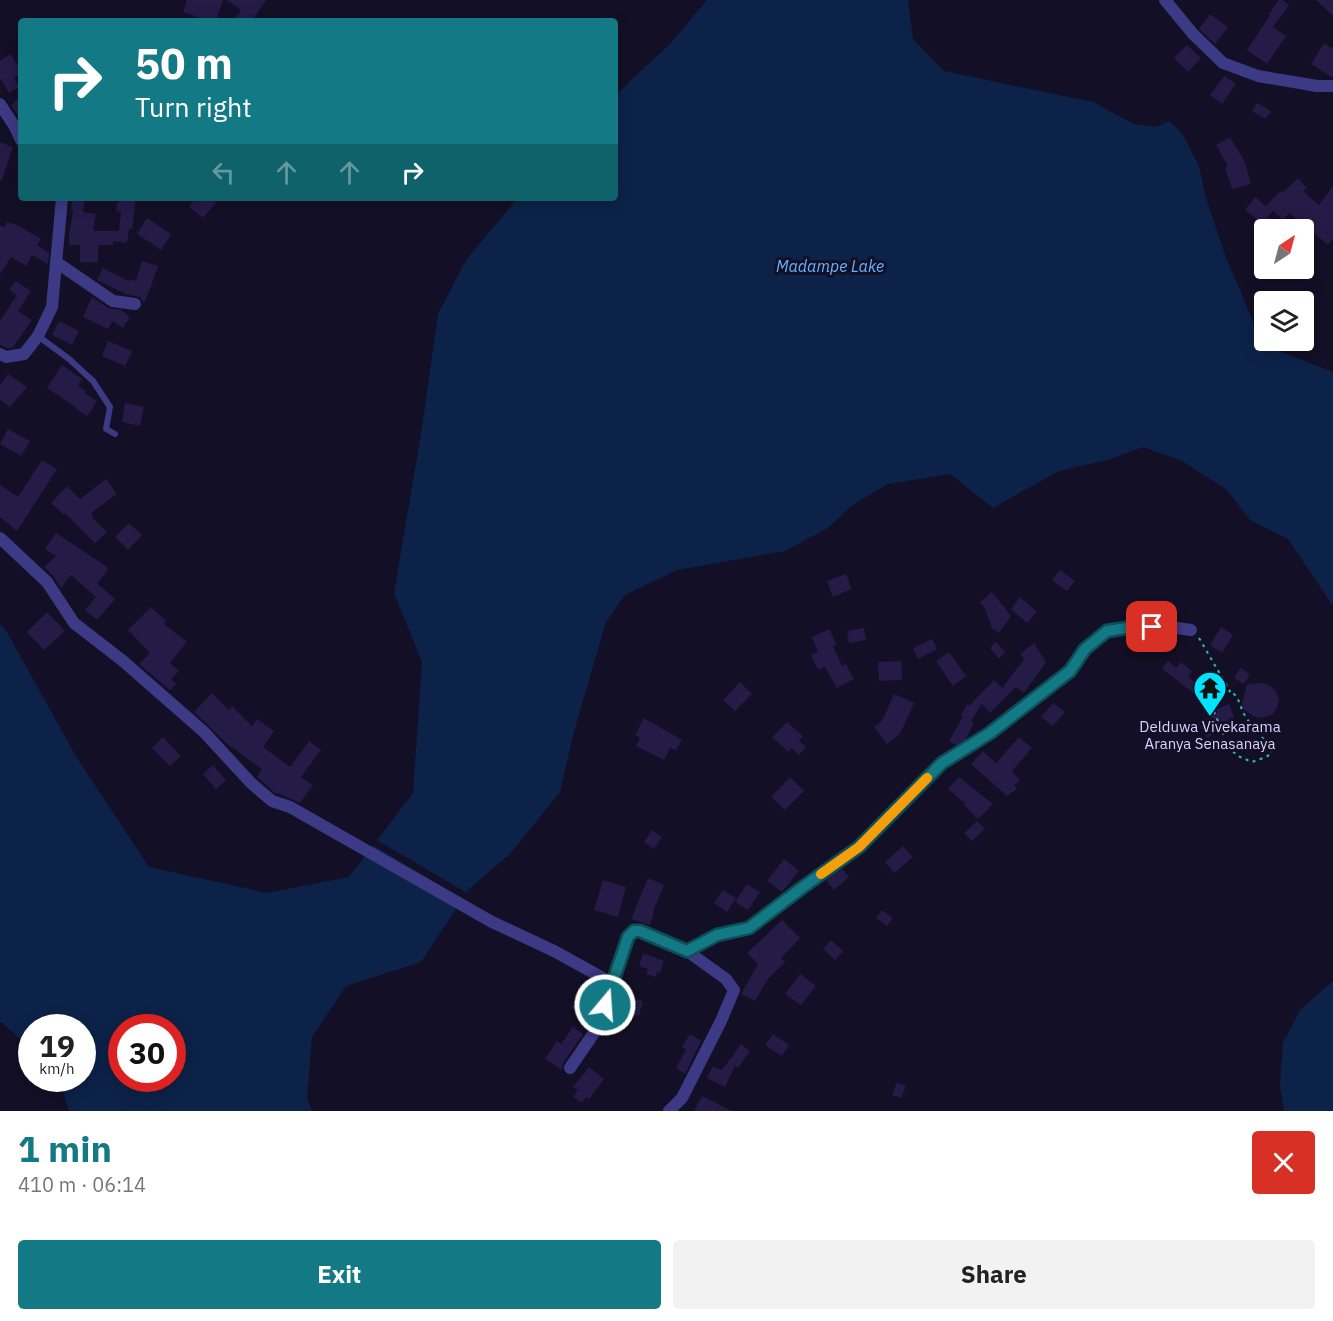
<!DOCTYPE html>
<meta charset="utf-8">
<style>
:root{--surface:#fff;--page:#f2f2f2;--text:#222;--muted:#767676;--accent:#137a85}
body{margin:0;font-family:"IBM Plex Sans",sans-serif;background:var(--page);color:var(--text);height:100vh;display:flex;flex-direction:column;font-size:22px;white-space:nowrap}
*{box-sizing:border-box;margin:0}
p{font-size:20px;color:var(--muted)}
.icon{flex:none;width:33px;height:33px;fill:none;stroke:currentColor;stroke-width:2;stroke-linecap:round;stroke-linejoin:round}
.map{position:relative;height:1111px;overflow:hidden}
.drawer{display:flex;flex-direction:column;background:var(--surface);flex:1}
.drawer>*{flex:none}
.top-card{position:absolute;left:18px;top:18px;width:600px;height:183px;border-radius:6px;box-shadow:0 3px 15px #0003;background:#137a85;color:#fff;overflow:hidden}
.needle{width:39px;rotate:36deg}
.fabs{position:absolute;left:1254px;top:219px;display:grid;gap:12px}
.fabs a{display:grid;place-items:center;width:60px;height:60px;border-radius:6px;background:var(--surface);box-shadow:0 3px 15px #0003;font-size:30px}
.speed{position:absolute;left:18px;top:1014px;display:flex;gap:12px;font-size:30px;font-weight:700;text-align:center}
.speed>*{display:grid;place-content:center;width:78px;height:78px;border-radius:50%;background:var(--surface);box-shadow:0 3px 15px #0003;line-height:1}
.speed small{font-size:15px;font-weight:400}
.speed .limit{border:9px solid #d22;background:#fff;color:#111}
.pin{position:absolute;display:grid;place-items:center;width:51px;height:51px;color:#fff;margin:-26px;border-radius:12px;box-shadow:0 3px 9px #0006}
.me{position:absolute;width:66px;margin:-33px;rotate:18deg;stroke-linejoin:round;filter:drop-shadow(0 0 4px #0008)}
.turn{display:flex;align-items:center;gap:21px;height:126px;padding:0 18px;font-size:27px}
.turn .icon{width:78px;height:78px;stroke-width:2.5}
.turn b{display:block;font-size:42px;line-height:51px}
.lanes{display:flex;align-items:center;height:57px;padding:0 18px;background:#0003;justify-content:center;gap:30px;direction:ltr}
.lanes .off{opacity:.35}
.round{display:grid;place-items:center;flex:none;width:63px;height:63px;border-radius:6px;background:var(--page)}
.overview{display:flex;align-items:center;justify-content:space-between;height:102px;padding:0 18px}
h1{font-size:36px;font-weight:700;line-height:45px;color:var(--accent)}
.cta{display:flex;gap:12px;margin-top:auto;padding:12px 18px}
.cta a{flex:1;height:69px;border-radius:6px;background:var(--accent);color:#fff;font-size:24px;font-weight:700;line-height:69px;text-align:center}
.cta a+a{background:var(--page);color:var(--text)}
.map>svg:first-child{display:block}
.water{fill:#0c2248;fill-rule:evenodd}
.pier{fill:#130f26}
.building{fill:#241b47}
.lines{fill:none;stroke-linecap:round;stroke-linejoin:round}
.path{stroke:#2fb8b0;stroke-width:2;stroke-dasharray:3 4.5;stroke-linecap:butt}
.service{stroke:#3d3a85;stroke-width:6}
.minor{stroke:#3d3a85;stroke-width:12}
.route-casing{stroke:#0c4f56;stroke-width:15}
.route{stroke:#137a85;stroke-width:10}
.slow{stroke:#f59e0b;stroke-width:10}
.labels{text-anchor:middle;stroke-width:6;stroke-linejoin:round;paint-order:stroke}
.poi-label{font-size:15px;fill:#d9d4ff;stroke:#130f26}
.water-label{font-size:16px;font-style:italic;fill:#62b6ff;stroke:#130f26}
</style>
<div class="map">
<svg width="1333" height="1111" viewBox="0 0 1333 1111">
<rect width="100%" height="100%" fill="#130f26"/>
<!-- water -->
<g class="water">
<path d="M707,0H908L913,39L944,71L1093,102L1134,124L1156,127L1169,121L1182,133L1199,166L1206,198L1225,255L1263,345L1333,372V606L1288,539L1250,520L1227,490L1182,461L1143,447L1111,459L1059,471L993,508L950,474L888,484L851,506L828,528L785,551L677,570L625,595L606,622L573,735L560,792L510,854L469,889L421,962L346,986L312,1037L307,1098L312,1111H69L61,1084L55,1079L82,1078V1028H32L31,1052L25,1043L0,1021V624L7,632L77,758L149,867L267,893L349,877L413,793L422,662L394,593L422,428L438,314L466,260L518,198H615V97L633,78L670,44ZM122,1028H172V1078H122Z"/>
<path d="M1333,981V1111H1284L1280,1084L1283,1043L1300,1010Z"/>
</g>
<!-- pier -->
<path class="pier" d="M375,839L469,894L465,900L371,844Z"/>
<!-- building -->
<g class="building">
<path d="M187,0H223L216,21H208L183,12Z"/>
<path d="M226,0H266L252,21H233L241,10Z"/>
<path d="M1279,0H1282L1289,5L1273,27L1286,36L1267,64L1247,50L1270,15L1269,14Z"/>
<path d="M1316,0H1333V16Z"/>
<path d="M1210,14L1228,27L1215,44L1199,29Z"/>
<path d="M1324,43L1333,49V78L1311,64Z"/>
<path d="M1187,45L1201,58L1188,72L1174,58Z"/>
<path d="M10,54L21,70V73L14,78L19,87L9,93L0,78V61Z"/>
<path d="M1224,76L1236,84L1222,104L1210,95Z"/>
<path d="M21,94V120L11,106Z"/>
<path d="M1257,103L1271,111L1266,119L1252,111Z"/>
<path d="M1230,137L1244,160L1250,180V184L1232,189L1225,167L1228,166L1216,145Z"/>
<path d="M0,142L13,147L2,180H0Z"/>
<path d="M1298,178L1307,188L1303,191L1319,205L1333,186V239L1328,245L1289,213L1283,220L1273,211L1263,224L1245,210L1255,197L1266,206L1280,191L1282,193Z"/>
<path d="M72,198H85L83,212L96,214L93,231H119L121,212L116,211L118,198H136L132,230L129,228L127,243L113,241V245H98V262H80V245H69V231H70L73,210H71Z"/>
<path d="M196,198H220L203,218L189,207Z"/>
<path d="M147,218L171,234L161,250L137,234Z"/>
<path d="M7,222L17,225L41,239L37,245L49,253L48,264L32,255L26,266L11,257L0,274V226L5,227Z"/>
<path d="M142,261L158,266L150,289L144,303L140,297L126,294L97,280L103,268L129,281L131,279L136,281Z"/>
<path d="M15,281L31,291L18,311L32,320L12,348H7L0,345V321L17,295L9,290Z"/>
<path d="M92,297L108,308L121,310L130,317L123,328L112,321L108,329L83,317Z"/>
<path d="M59,321L79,331L72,345L52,335Z"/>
<path d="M108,341L132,351L125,366L102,356Z"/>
<path d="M62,365L82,379L78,386L86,391L85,393L97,401L87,416L76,409L77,408L47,388Z"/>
<path d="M8,374L27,387L10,407L0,400V385Z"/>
<path d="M125,403L144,407L140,426L122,422Z"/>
<path d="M8,429L30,441L21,456L0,444Z"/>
<path d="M42,460L57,469L17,531L0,517V485L18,497Z"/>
<path d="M106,479L117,494L91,513L93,516L92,517L107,532L95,543L65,513L64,515L51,503L67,486L80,499Z"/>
<path d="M129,523L142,535L128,550L115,537Z"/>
<path d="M56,533L107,567V571L97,583L115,599L97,620L85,610L96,597L71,575L61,588L54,577L44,567L56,556L45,549Z"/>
<path d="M1060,570L1075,581L1067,591L1052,580Z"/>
<path d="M846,574L852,589L833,597L827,581Z"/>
<path d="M992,592L1011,616L999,633L992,628L984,607L980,602Z"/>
<path d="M1020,597L1037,612L1027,623L1011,609Z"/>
<path d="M151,607L166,621L164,624L187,642L170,663L179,671L171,679L176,684L170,690L139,664L150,653L128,630Z"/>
<path d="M47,612L65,631L44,650L27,632Z"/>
<path d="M1221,627L1233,635L1222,653L1210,645Z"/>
<path d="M864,628L866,640L849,643L847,631Z"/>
<path d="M829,629L837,645L833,646L842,666L846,664L854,679L837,688L825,667L818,670L811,655L818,652L812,637Z"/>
<path d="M932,639L937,649L918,659L913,648Z"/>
<path d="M996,642L1005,652L999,659L990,648Z"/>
<path d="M1034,643L1046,662L1024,693L1016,687L990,713L982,704L971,721L974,724L965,740L956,745L949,741L963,717L961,715L967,704L969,706L994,680L1002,688L1024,659L1020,654Z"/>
<path d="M949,652L966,676L953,686L936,661Z"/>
<path d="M901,661L902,680L879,681L878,662Z"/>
<path d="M1168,661L1176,668L1181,662L1192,671L1188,677L1210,693L1204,701L1162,669Z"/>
<path d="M1240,668L1250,674L1244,684L1234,678Z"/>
<path d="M740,682L752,694L735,711L723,700Z"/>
<path d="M1262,683L1269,685L1275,690L1279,700L1277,708L1273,714L1262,718L1253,716L1241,707L1247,684Z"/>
<path d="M212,693L229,710L232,706L252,726L257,719L274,731L263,747L290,767L309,741L321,750L301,777L313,785L300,803L278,793L276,794L257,777L262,769L227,744L209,726L194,712Z"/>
<path d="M894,694L914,703L900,734L887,744L874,727L882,721Z"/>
<path d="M1053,703L1065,712L1053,726L1041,717Z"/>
<path d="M1229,704L1237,725L1224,730L1223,728L1207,738L1198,724L1218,712L1215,710Z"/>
<path d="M644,718L682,740L676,750L670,748L664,760L636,746L640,738L635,735Z"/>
<path d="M787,722L803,736L799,741L806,747L799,755L791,748L788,752L772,737Z"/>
<path d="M163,737L181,756L170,766L152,748Z"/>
<path d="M1019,737L1032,748L1012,771L1020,781L1014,785L1017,789L1007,796L971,764L983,751L996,763Z"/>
<path d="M213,765L226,780L216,789L203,774Z"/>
<path d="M790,777L804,791L785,810L771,797Z"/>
<path d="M959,777L993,804L978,819L964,805L965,803L948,789Z"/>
<path d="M977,821L985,829L972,841L964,833Z"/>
<path d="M652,830L662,837L654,849L644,842Z"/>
<path d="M903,846L913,857L894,873L885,862Z"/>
<path d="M784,859L799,871L782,892L767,881Z"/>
<path d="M842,869L849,877L834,890L826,880Z"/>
<path d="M648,878L664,885L653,911L654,912L650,925L631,919Z"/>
<path d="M603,880L626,887L618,917L594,910Z"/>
<path d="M747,884L760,892L748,910L735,902Z"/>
<path d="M723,890L736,898L727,912L714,903Z"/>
<path d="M882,910L893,918L887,926L876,918Z"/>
<path d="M782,920L800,938L781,958L785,962L768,979L755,1001L741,994L758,964L747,953Z"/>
<path d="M831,940L843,951L835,960L823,949Z"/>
<path d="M643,953L664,961L660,973L657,972L656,977L646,974L648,969L639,966Z"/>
<path d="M800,974L816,986L801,1005L785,994Z"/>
<path d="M580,985L589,989L588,991L597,994L593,1005L596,1006L592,1018L581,1014L582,1013L571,1008Z"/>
<path d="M629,997L643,1001L639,1016L625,1012Z"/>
<path d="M573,1027L583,1034L563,1063L562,1070L545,1059L557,1041L561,1044Z"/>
<path d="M690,1034L701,1041L685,1074L676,1068L686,1049L682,1047Z"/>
<path d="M773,1034L789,1045L782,1056L765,1045Z"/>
<path d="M741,1044L750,1051L738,1068L735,1066L725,1087L707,1078L713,1066L722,1070Z"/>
<path d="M589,1067L604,1079L589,1099L586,1097L582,1103L573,1097L578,1090L573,1087Z"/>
<path d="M897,1082L906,1086L901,1098L892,1095Z"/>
<path d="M702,1096L732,1111H694Z"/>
</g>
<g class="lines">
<!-- path -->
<path class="path" d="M1199,638L1230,691L1214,703L1213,709L1229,748L1238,756L1252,762L1266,757L1272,753C1268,741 1251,727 1244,714C1239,705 1240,697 1230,691"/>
<!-- service -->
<path class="service" d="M38,336L69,359L93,381L110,407L106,429L115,434"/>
<!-- minor -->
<g class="minor">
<path d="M1165,0L1193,34L1223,63L1258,76L1317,86H1333"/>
<path d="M0,104L15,127L21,140"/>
<path d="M56,262L113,301L135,304"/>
<path d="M0,354L6,357L24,354L38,336L52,307L62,198"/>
<path d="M0,538L47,582L74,623L123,661L204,732L251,783L272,801L290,807L492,922L554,951L612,983L629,937L634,931H640L687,951L717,935L749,928L803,887L859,847L943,763L991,733L1070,671L1085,649L1107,631L1133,627H1170L1191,630"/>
<path d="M570,1068L598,1027L612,983"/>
<path d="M669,1111L682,1098L721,1021L734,990L726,979L687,951"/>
</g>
</g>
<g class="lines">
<defs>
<path id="route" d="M605,1005L628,937L634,931H640L687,951L717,935L749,928L803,887L859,847L942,763L990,733L1070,671L1085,649L1107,631L1133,627H1152"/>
</defs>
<!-- route casing -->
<use href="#route" class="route-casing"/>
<!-- route -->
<use href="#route" class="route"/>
<!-- slow -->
<path class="slow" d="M821,874L859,847L927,778"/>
</g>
<!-- icons -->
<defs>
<symbol id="temple-pin" viewBox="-11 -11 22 30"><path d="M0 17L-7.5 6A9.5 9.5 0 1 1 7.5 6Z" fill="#00e5ff" stroke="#130f26"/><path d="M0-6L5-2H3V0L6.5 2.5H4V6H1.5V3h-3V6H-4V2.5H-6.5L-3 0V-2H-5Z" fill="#111"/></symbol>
</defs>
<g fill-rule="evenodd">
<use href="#temple-pin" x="1191" y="669" width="38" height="52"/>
</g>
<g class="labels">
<!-- poi labels -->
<g class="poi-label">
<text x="1210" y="732">Delduwa Vivekarama<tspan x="1210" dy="17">Aranya Senasanaya</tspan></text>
</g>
<!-- water labels -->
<g class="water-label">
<text x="830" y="272">Madampe Lake</text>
</g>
</g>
</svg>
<div class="fabs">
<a><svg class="needle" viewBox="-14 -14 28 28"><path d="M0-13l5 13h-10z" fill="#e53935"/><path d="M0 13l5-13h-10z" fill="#767676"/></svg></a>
<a><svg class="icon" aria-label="layers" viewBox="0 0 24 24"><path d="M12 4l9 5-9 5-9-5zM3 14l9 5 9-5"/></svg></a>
</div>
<div class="speed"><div>19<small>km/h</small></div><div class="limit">30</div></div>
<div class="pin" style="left:1152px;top:627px;background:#d93025"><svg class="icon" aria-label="arrive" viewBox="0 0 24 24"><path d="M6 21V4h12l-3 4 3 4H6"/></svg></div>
<svg class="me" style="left:605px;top:1005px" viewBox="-20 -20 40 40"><circle r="17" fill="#137a85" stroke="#fff" stroke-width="3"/><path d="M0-11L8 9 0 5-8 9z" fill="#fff"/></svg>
<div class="top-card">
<div class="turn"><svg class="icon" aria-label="right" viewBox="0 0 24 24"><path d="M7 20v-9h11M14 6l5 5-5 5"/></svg><div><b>50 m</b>Turn right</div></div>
<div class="lanes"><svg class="icon off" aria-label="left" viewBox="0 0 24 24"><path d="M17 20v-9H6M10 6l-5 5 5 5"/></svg><svg class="icon off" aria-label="ahead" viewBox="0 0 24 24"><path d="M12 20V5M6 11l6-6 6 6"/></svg><svg class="icon off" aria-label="ahead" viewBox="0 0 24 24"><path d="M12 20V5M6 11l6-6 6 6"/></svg><svg class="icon" aria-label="right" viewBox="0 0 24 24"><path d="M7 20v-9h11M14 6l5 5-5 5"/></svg></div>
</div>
</div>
<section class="drawer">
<div class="overview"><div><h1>1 min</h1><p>410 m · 06:14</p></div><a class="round" style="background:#d93025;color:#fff"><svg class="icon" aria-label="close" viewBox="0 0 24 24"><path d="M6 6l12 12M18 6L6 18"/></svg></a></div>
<div class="cta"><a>Exit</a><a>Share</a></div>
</section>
